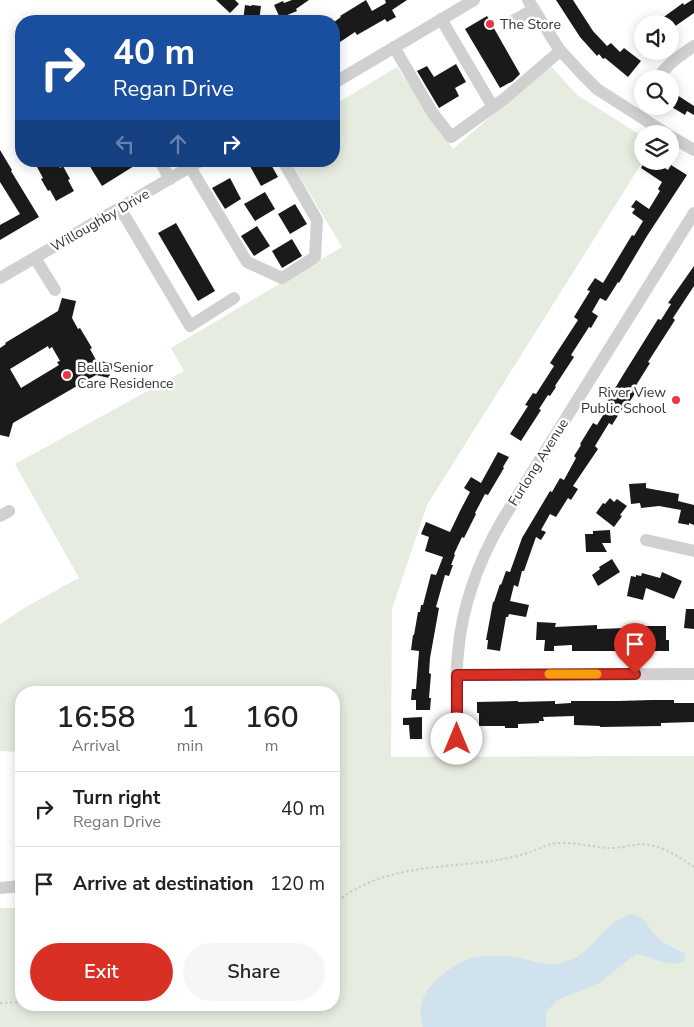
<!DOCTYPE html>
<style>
:root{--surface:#fff;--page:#f6f6f6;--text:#222;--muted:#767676;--line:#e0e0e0;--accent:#d93025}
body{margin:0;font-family:"Nunito Sans",sans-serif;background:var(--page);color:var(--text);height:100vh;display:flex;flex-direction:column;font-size:19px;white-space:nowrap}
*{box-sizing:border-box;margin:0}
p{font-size:16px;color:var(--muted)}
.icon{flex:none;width:28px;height:28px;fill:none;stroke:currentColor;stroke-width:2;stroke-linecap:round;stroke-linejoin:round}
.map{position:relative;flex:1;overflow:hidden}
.side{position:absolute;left:15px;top:686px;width:325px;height:325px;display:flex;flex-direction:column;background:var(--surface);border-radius:20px;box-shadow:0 2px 12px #0003}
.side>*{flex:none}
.guide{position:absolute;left:15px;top:15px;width:325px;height:152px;border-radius:20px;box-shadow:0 2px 12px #0003;background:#1a4fa0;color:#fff;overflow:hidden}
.fabs{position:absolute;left:634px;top:15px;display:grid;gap:10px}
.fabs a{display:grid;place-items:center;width:45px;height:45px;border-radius:50%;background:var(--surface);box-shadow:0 2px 12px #0003;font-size:25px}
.pin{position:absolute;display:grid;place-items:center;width:42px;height:42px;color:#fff;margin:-51px -21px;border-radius:50% 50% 50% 0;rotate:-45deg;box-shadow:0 0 5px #0007}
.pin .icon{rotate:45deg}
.me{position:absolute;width:55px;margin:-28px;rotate:0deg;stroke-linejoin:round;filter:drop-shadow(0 0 4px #0008)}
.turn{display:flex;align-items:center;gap:18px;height:105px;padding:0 15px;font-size:22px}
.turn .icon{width:65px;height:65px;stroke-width:2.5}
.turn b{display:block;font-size:35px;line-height:42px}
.lanes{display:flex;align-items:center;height:48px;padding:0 15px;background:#0003;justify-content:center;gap:25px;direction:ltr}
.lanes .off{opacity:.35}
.eta{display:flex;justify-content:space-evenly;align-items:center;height:85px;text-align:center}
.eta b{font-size:30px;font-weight:600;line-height:35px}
.action{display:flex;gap:10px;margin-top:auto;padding:10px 15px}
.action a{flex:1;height:58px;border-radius:30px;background:var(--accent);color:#fff;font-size:20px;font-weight:600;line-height:58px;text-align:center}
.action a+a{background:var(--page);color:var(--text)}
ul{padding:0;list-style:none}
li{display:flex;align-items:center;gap:15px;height:75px;padding:0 15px;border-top:1px solid var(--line)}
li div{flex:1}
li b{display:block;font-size:19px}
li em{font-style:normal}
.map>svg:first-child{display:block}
.green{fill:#e6ecdf}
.water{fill:#cfe2ee}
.building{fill:#1a1a1a;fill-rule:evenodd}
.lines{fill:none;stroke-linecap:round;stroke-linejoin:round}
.path{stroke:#cdcdcd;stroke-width:2;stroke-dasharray:2.5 2.5;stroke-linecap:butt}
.minor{stroke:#d0d0d0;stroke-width:12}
.route-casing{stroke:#8d1f18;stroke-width:12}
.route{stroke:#d93025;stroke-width:9}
.slow{stroke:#f59e0b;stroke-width:9}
.poi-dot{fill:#e63946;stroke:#fff;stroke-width:2}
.labels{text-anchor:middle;stroke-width:5;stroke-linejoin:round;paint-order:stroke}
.poi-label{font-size:14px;fill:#333;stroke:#fff;text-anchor:start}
.street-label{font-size:14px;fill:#333;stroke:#fff}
</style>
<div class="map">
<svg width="694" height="1027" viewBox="0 0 694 1027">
<rect width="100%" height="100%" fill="#fff"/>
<!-- green -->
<path class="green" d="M550,65L577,95L642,136L643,161L427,505L392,609L391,757L694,756V1027H0V908H21V1005H334V692H21V752L0,751V624L26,607L79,578L15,464L184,371L171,348L342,247L290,161H334V105L397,67L453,149Z"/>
<!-- water -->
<path class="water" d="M631,914C646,917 648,928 658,938C666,946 676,948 685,954L684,961C667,969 653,956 636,954L599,983L557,1000L546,1012V1027H423C418,1013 420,1000 429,988C438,976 455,964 469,959C480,955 504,955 515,957C539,961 546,969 571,960C594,951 603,922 631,914Z"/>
<!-- building -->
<g class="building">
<path d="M216,0H235L239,4L230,13Z"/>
<path d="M292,0H309L296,9L297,11L280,18L274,5L283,1L284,3Z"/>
<path d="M366,0L372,11L386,3L385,0H407L392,10L396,17L387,22L385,19L357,35L355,32L334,46V22L341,17L340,16Z"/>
<path d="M556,0H573L593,31L607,46L611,43L620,52L624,48L641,61L628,77L605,58L603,59L599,54L597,56L580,37Z"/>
<path d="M692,0H694V13L674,27L671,24H654L683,3L684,5Z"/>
<path d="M245,5L251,6L252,5L261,6L259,21H243Z"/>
<path d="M487,16L520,74L513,81L500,88L465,29Z"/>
<path d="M456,64L466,82L455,88L459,96L439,108L417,71L427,66L434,77Z"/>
<path d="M670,92L673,94L674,93L694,106V115L687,111L685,115L670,106Z"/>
<path d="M0,150L12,170L11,171L39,217L0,240V225L20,214L0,182Z"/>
<path d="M46,161H57L60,168L63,166L70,179L68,180L74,191L56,201L50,190L48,191L41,179L43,178L37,167Z"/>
<path d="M95,161H142L102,186L89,165Z"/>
<path d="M258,161H269L278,177L261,186L250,166Z"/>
<path d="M645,161H654L668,170L671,165L687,175L647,236L619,283L618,282L606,301L600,298L592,312L598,316L591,328L589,327L571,355L574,357L555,386L556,387L550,396L548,395L539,409L541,410L521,441L510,434L528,406L525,405L533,393L536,394L554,366L550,363L578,320L574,317L590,291L587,290L595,278L603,283L632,235L634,236L643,221L632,213L635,209L631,207L636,200L649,209L660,191L658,189L662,182L641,168Z"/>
<path d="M230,178L241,199L225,209L212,188Z"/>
<path d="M265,192L275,209L255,221L244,204Z"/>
<path d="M295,204L307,224L290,234L278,214Z"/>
<path d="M176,223L215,291L198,301L158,233Z"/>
<path d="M257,226L270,246L254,256L241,236Z"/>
<path d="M292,239L302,256L282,268L272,251Z"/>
<path d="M694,266V286L673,318L675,320L648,362L650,363L635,387L638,389L626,407L624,406L612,425L609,423L595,446L598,449L573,486L578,489L571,500L568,498L556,517L550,514L541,530L546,532L541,540L536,537L524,571H522L518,587L514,585L510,601L529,605L526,617L509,614L508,617H506L500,651L487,649L488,640H486L493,602H494L500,584L501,585L506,571L510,572L522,538L550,491L552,492L560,478L564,480L576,458L574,456L581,445L580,444L593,423L597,425L605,412L602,410L623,375L658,319L661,320L671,304L668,303Z"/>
<path d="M62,298L76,301L72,318L78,329L80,328L92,348L90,349L96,360L113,364L109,378L96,375L13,423L9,437L0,435V348L6,344L5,343L58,311ZM48,346L49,349L52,347L60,361L57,362L59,365L21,388L10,369Z"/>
<path d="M498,452L509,457L503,467L504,468L488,495L485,494L475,513L476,514L464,538L462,537L454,554L455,555L451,565H453L449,576L445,575L436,607L439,608L430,658L429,673L431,674L429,698H431L430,710H416V700H411L412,689H416L419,651L411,650L413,635H414L418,612H420L421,605H423L431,574L436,575L443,557L425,551L429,537L421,534L426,522L450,532L460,511L470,492L464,488L471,477L481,483Z"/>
<path d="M646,483V488L679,494L678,501L694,505V525L689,523V525L678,523L681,510L659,506L641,508L640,503L631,504L629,484Z"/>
<path d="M610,498L614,502L617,499L627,506L620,515L622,516L614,527L596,513L603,503L605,504Z"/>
<path d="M610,530L611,543H602L607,552H586L585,534H593V531Z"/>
<path d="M612,559L620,572L598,586L592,575L600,569L599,567Z"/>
<path d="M662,572L682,581L674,599L646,588L643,600L627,596L631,576L636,577V575L641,576L642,573L660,578Z"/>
<path d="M686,609H694V629L684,628Z"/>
<path d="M537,622L556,623L555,627L597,625V629L627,628V625H641V626H666V640H669V651H572V645L554,646V651H544L545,640H536Z"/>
<path d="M652,700H674V703H694V722L661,723V726L600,727V726L574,725V716L543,717L544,721H539V723L518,724V728H505V726H479V713H477V702L518,701V702L555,701V704L571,703V701H618Z"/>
<path d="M422,717V739H410L409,725H403V718Z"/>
</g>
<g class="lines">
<!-- path -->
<g class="path">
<path d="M334,904C339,900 344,896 349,893C393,865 447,868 497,860C507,858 520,856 530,852C539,849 549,843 559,843C576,842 591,847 608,848C622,849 636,842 650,845C666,848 680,858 694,867"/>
<path d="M0,1003L21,1002"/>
</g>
<!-- minor -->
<g class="minor">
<path d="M528,0L559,49L582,74L597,89L636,114L667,134"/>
<path d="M441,19L493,107"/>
<path d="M508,24L534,9"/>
<path d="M394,47L432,112L451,137L504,99L560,51"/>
<path d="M657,79C666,65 681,55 694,46"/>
<path d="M334,83L474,0"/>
<path d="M670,136L694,150"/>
<path d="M160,161L170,179"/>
<path d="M190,167L247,262L282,278L315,257L317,220L283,161"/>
<path d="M120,208L190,326L234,298"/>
<path d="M35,258L55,290"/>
<path d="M0,278L200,161"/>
<path d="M0,516L9,511"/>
<path d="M646,540L694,551"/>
<path d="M457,675L694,674"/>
<path d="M457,739C457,710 455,682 458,653C462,605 479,560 503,519L694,213"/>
<path d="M0,888L21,886"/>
</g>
</g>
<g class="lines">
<defs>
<path id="route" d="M457,739V675L635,674"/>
</defs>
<!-- route casing -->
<use href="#route" class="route-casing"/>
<!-- route -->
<use href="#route" class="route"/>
<!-- slow -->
<path class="slow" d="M549,674H597"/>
</g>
<!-- markers -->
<g class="poi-dot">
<circle cx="490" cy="24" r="5"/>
<circle cx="67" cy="375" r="5"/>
<circle cx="676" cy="400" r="5"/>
</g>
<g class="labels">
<!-- poi labels -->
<g class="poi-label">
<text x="500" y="29">The Store</text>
<text x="77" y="372">Bella Senior<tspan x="77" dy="16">Care Residence</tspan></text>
<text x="666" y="397" text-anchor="end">River View<tspan x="666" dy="16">Public School</tspan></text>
</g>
<!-- street labels -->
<g class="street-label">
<text transform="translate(100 220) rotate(-30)" y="5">Willoughby Drive</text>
<text transform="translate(538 462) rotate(-58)" y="5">Furlong Avenue</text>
</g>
</g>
</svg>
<div class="fabs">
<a><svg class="icon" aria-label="sound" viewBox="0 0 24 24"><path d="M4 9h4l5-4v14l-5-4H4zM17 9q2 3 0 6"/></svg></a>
<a><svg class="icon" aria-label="search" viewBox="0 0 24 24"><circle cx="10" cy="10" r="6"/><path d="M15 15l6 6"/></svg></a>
<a><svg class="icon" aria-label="layers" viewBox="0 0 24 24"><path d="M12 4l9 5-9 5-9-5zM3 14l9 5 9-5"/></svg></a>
</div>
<div class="pin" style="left:635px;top:674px;background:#d93025"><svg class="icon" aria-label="arrive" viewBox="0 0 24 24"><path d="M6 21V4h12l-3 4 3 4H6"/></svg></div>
<svg class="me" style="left:457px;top:739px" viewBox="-20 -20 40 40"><circle r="19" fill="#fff"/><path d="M0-13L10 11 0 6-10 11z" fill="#d93025"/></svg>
<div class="guide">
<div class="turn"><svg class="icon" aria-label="right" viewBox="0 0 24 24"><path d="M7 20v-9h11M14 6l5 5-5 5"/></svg><div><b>40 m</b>Regan Drive</div></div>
<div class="lanes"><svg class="icon off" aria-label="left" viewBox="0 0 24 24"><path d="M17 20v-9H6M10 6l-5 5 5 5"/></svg><svg class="icon off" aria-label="ahead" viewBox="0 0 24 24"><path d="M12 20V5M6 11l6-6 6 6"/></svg><svg class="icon" aria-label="right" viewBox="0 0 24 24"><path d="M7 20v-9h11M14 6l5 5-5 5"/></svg></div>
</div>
<section class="side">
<div class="eta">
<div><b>16:58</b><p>Arrival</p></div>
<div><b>1</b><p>min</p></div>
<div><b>160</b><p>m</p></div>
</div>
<ul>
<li><svg class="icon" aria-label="right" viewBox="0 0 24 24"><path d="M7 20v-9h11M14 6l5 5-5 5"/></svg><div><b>Turn right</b><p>Regan Drive</p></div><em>40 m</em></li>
<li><svg class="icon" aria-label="arrive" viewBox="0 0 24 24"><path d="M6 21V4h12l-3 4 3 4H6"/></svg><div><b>Arrive at destination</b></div><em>120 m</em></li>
</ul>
<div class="action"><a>Exit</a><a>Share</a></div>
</section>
</div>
